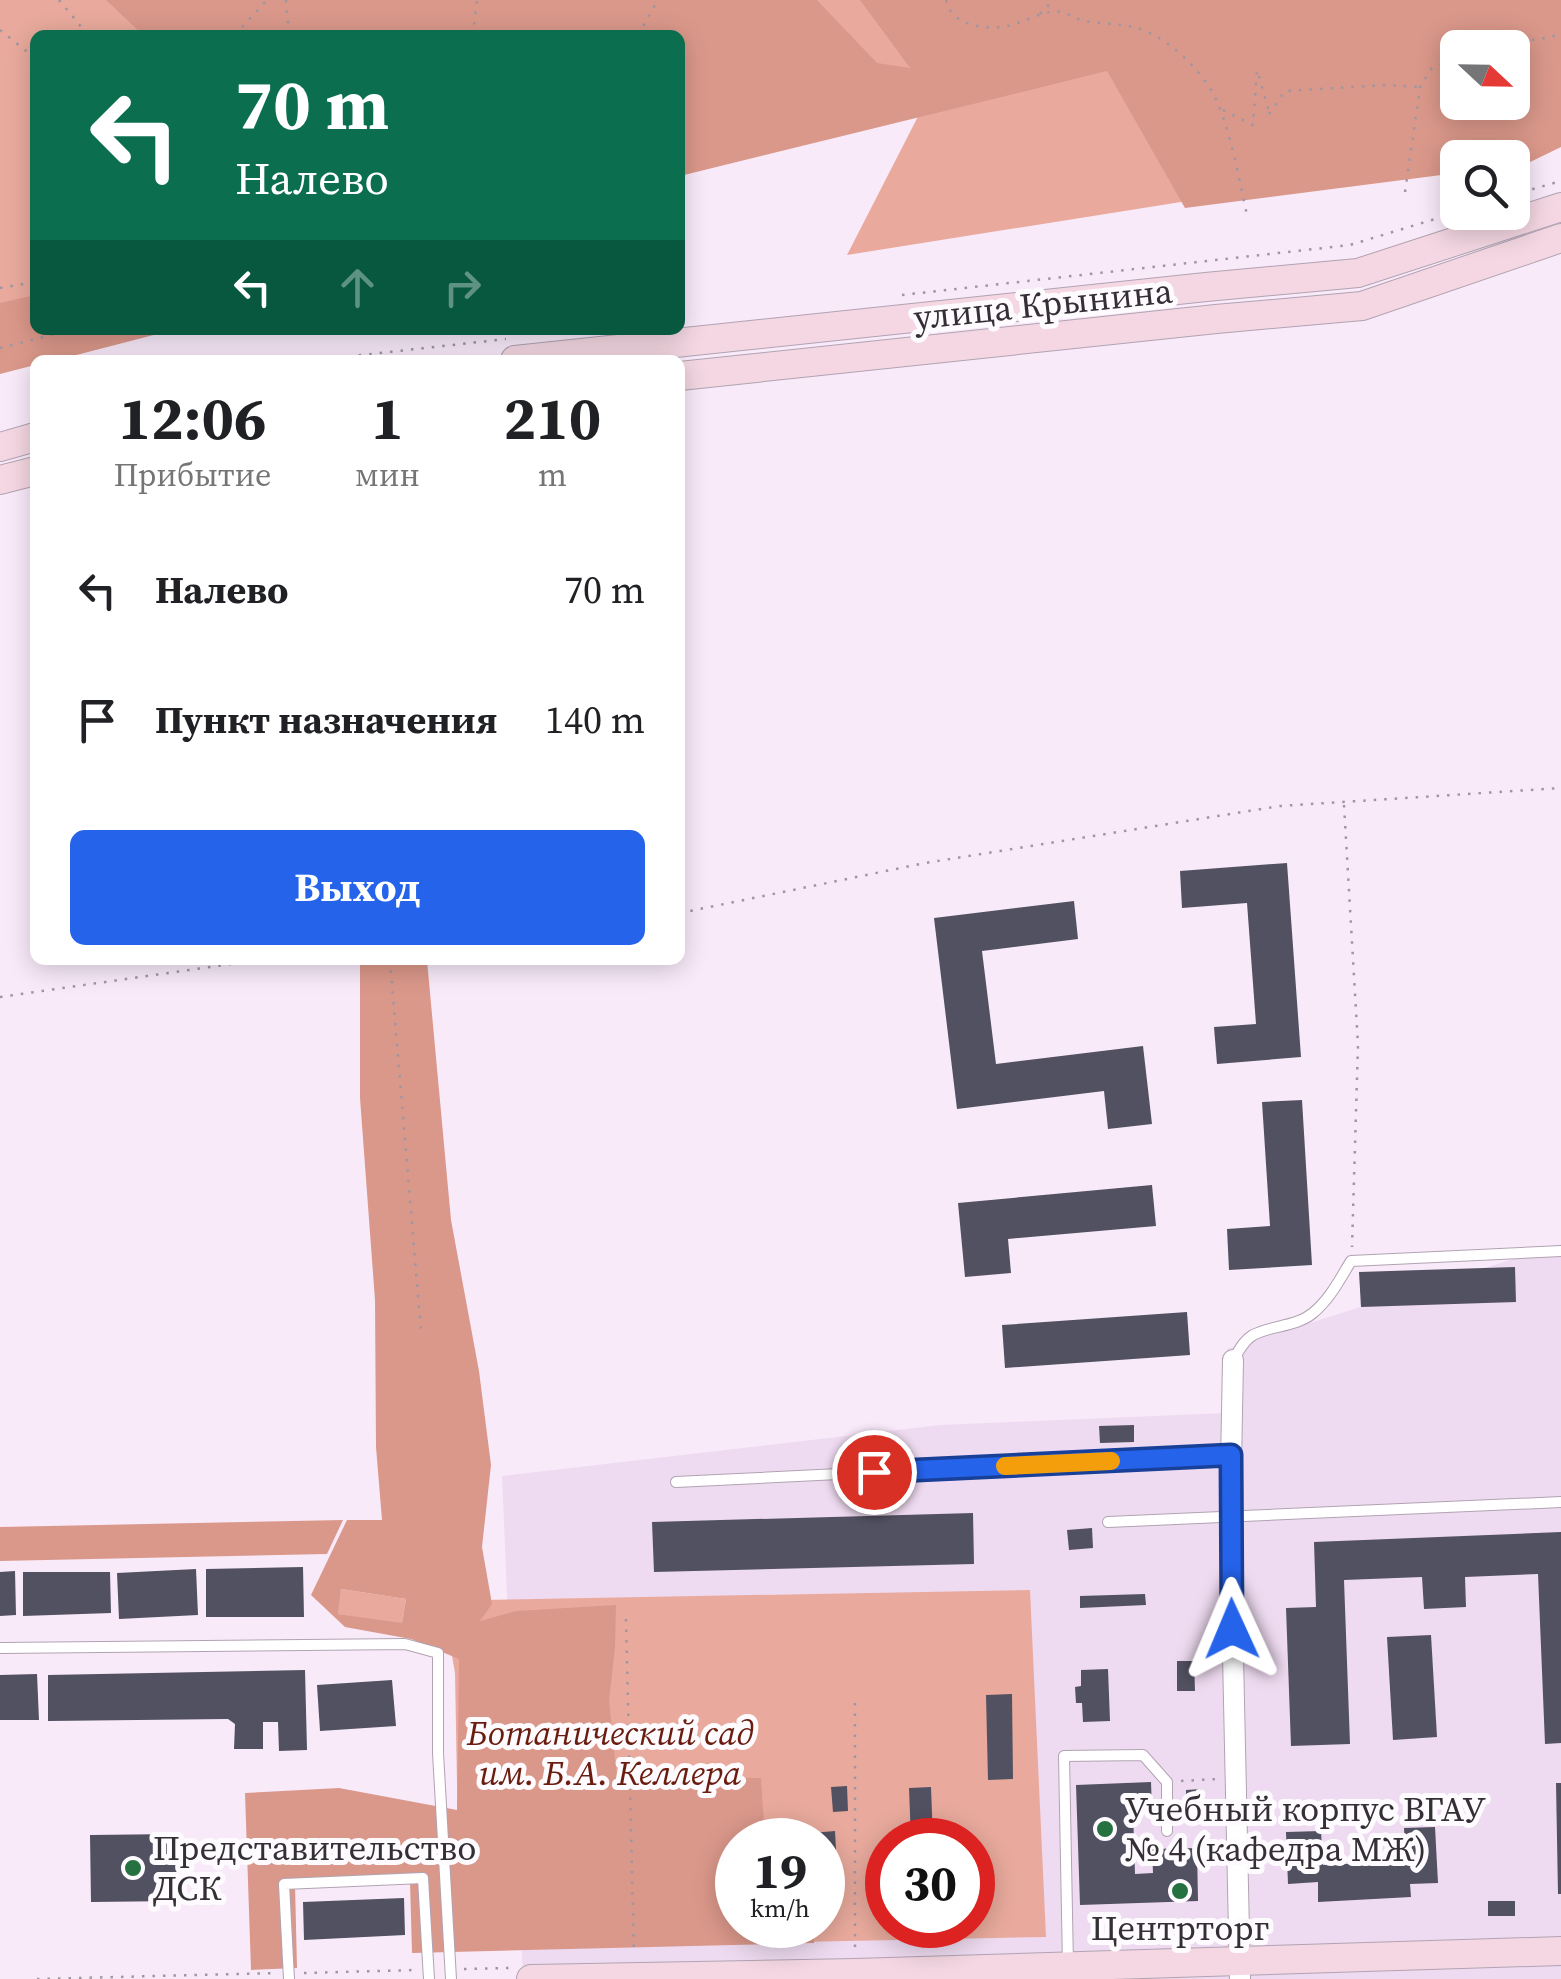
<!DOCTYPE html>
<html lang="ru">
<meta charset="utf-8">
<style>
:root{--surface:#fff;--page:#f6f6f6;--text:#202124;--muted:#757577;--accent:#2563eb}
body{margin:0;font-family:"Source Serif 4",serif;background:var(--page);color:var(--text);height:100vh;display:flex;flex-direction:column;font-size:38px;white-space:nowrap}
*{box-sizing:border-box;margin:0}
p{font-size:32px;color:var(--muted)}
.icon{flex:none;width:55px;height:55px;fill:none;stroke:currentColor;stroke-width:2;stroke-linecap:round;stroke-linejoin:round}
.map{position:relative;flex:1;overflow:hidden}
.panel{position:absolute;left:30px;top:355px;width:655px;height:610px;display:flex;flex-direction:column;background:var(--surface);border-radius:15px;box-shadow:0 5px 25px #0003}
.panel>*{flex:none}
.guide{position:absolute;left:30px;top:30px;width:655px;height:305px;border-radius:15px;box-shadow:0 5px 25px #0003;background:#0b6e4f;color:#fff;overflow:hidden}
.needle{width:65px;rotate:112deg}
.buttons{position:absolute;left:1440px;top:30px;display:grid;gap:20px}
.buttons a{display:grid;place-items:center;width:90px;height:90px;border-radius:15px;background:var(--surface);box-shadow:0 5px 25px #0003;font-size:50px}
.speed{position:absolute;left:715px;top:1818px;display:flex;gap:20px;font-size:50px;font-weight:700;text-align:center}
.speed>*{display:grid;place-content:center;width:130px;height:130px;border-radius:50%;background:var(--surface);box-shadow:0 5px 25px #0003;line-height:1}
.speed small{font-size:25px;font-weight:400}
.speed .limit{border:15px solid #d22;background:#fff;color:#111}
.pin{position:absolute;display:grid;place-items:center;width:85px;height:85px;color:#fff;margin:-42px;border:5px solid #fff;border-radius:50%;box-shadow:0 2px 10px #0007}
.me{position:absolute;width:110px;margin:-55px;rotate:359deg;stroke-linejoin:round;filter:drop-shadow(0 0 8px #0008)}
.turn{display:flex;align-items:center;gap:35px;height:210px;padding:0 40px;font-size:45px}
.turn .icon{width:130px;height:130px;stroke-width:2.5}
.turn b{display:block;font-size:70px;line-height:85px}
.lanes{display:flex;align-items:center;height:95px;padding:0 40px;background:#0003;justify-content:center;gap:50px;direction:ltr}
.lanes .off{opacity:.35}
.eta{display:flex;justify-content:space-evenly;align-items:center;height:170px;text-align:center}
.eta b{font-size:60px;font-weight:700;line-height:70px}
.cta{display:flex;gap:20px;margin-top:auto;padding:20px 40px}
.cta a{flex:1;height:115px;border-radius:15px;background:var(--accent);color:#fff;font-size:40px;font-weight:700;line-height:115px;text-align:center}
ul{padding:0;list-style:none}
li{display:flex;align-items:center;gap:30px;height:130px;padding:0 40px}
li div{flex:1}
li b{display:block;font-size:38px}
li em{font-style:normal}
.map>svg:first-child{display:block}
.built{fill:#efdbf1;fill-rule:evenodd}
.green{fill:#e9aa9d;fill-rule:evenodd}
.forest{fill:#da988a;fill-rule:evenodd}
.building{fill:#525161}
.lines{fill:none;stroke-linecap:round;stroke-linejoin:round}
.service-casing{stroke:#b1a3b2;stroke-width:12}
.minor-casing{stroke:#b1a3b2;stroke-width:22}
.secondary-casing{stroke:#b1a3b2;stroke-width:30}
.path{stroke:#a096a1;stroke-width:2.5;stroke-dasharray:2.5 8;stroke-linecap:butt}
.service{stroke:#fff;stroke-width:10}
.minor{stroke:#fff;stroke-width:20}
.secondary{stroke:#f4d7e2;stroke-width:28}
.route-casing{stroke:#184099;stroke-width:25}
.route{stroke:#2563eb;stroke-width:18}
.slow{stroke:#f59e0b;stroke-width:18}
.poi-dot{fill:#267140;stroke:#fefbff;stroke-width:4}
.labels{text-anchor:middle;stroke-width:10;stroke-linejoin:round;paint-order:stroke}
.street-label{font-size:35px;fill:#342f35;stroke:#fefbff}
.park-label{font-size:35px;font-style:italic;fill:#6a1c0f;stroke:#fefbff}
.poi-label{font-size:35px;fill:#342f35;stroke:#fefbff;text-anchor:start}
</style>
<div class="map">
<svg width="1561" height="1979" viewBox="0 0 1561 1979">
<rect width="100%" height="100%" fill="#f9eafa"/>
<!-- built -->
<path class="built" d="M1561,1244V1979H523L502,1476L940,1425L1226,1413L1227,1349ZM738,1840H822V1925H738ZM888,1840H972V1925H888Z"/>
<!-- green -->
<g class="green">
<path d="M0,0H1561V128L1458,158L847,255L949,56L680,136V35H35V323L0,333ZM1458,48H1512V102H1458Z"/>
<path d="M341,1589L406,1599L402,1624L337,1614Z"/>
<path d="M1030,1590L1046,1937L460,1949L455,1673L449,1638L428,1601ZM738,1840H822V1925H738ZM888,1840H972V1925H888Z"/>
</g>
<!-- forest -->
<g class="forest">
<path d="M106,0H817L877,63L910,68L860,0H1561V147L1524,165L1513,166L1512,158H1458L1457,173L1185,208L1107,71L680,176V35H143ZM1458,48H1512V102H1458Z"/>
<path d="M35,295V330H173L57,360H35V365L0,374V303Z"/>
<path d="M360,960H427L451,1220L479,1371L491,1465L482,1547L492,1604L480,1621L516,1611L616,1605L615,1648L609,1701L617,1777L761,1778L765,1840H738V1925H815L814,1943L412,1953L410,1882L295,1884L297,1968L251,1970L245,1793L339,1788L457,1810L459,1659L411,1639L345,1627L311,1595L347,1520H382L376,1447L375,1300L360,1098ZM341,1589L406,1599L402,1623L338,1614Z"/>
<path d="M343,1520L327,1554L0,1561V1527Z"/>
</g>
<!-- building -->
<g class="building">
<path d="M1287,863L1301,1057L1217,1064L1214,1027L1256,1024L1247,903L1182,908L1180,871Z"/>
<path d="M1074,901L1078,939L982,951L996,1064L1143,1046L1152,1124L1108,1129L1104,1091L957,1109L934,918Z"/>
<path d="M1302,1100L1312,1265L1229,1270L1227,1229L1270,1226L1262,1102Z"/>
<path d="M1152,1185L1156,1226L1008,1239L1011,1273L965,1277L958,1203Z"/>
<path d="M1515,1267L1516,1302L1361,1307L1359,1272Z"/>
<path d="M1187,1312L1190,1355L1005,1368L1002,1325Z"/>
<path d="M1134,1425V1442L1100,1443L1099,1426Z"/>
<path d="M973,1513L974,1564L654,1572L652,1522Z"/>
<path d="M1092,1528L1093,1548L1069,1550L1067,1530Z"/>
<path d="M1561,1532V1743L1545,1744L1538,1574L1465,1577L1466,1607L1424,1609L1422,1577L1344,1580L1350,1744L1291,1746L1286,1608L1316,1607L1314,1542Z"/>
<path d="M303,1567L304,1617H206V1569Z"/>
<path d="M196,1569L198,1615L119,1619L117,1573Z"/>
<path d="M15,1571L16,1615L0,1616V1572Z"/>
<path d="M23,1572H110L111,1613L23,1616Z"/>
<path d="M1145,1594L1146,1605L1080,1608V1596Z"/>
<path d="M1431,1635L1437,1737L1393,1740L1387,1637Z"/>
<path d="M1177,1661H1194L1195,1691H1177Z"/>
<path d="M1108,1669L1110,1721L1083,1722L1082,1703H1076L1075,1687L1081,1686V1670Z"/>
<path d="M305,1670L307,1750L279,1751L278,1722H263V1749H234L235,1724L228,1719L48,1721V1675Z"/>
<path d="M37,1674L39,1720H0V1675Z"/>
<path d="M392,1680L396,1726L320,1731L317,1685Z"/>
<path d="M1012,1694L1013,1779L988,1780L986,1695Z"/>
<path d="M1151,1782L1152,1810L1133,1811L1135,1874L1153,1873L1152,1849L1197,1848L1198,1901L1080,1905L1076,1785Z"/>
<path d="M1556,1783H1561V1894H1558Z"/>
<path d="M847,1786L848,1811L833,1812L831,1787Z"/>
<path d="M931,1787L933,1840H911L909,1788Z"/>
<path d="M1201,1789L1202,1815H1186V1790Z"/>
<path d="M1435,1827L1438,1883L1410,1884L1411,1897L1318,1902V1882L1288,1884L1286,1832L1321,1831L1323,1865L1406,1861L1404,1828Z"/>
<path d="M835,1831L839,1906H822V1840H812V1833Z"/>
<path d="M176,1834L177,1901L91,1902L90,1835Z"/>
<path d="M404,1898L405,1935L304,1940L303,1902Z"/>
<rect x="1488" y="1901" width="27" height="15"/>
</g>
<g class="lines">
<defs>
<g id="service">
<path d="M1233,1360C1239,1351 1243,1341 1253,1335C1272,1325 1296,1327 1313,1313C1330,1299 1340,1279 1351,1261L1561,1251"/>
<path d="M676,1482L1231,1455"/>
<path d="M1108,1522L1561,1502"/>
<path d="M0,1648L405,1644L438,1653V1753L451,1979"/>
<path d="M1068,1965L1064,1756L1143,1755L1167,1782V1831"/>
<path d="M289,1979L284,1884L423,1878L429,1979"/>
</g>
<path id="minor" d="M1233,1360L1230,1516L1240,1979"/>
<g id="secondary">
<path d="M515,360L1206,287L1358,273L1561,207"/>
<path d="M680,376L1216,319L1362,306L1561,238"/>
<path d="M0,447L35,437"/>
<path d="M0,480L35,471"/>
<path d="M531,1979L855,1973L1561,1951"/>
</g>
</defs>
<!-- service casing -->
<use href="#service" class="service-casing"/>
<!-- minor casing -->
<use href="#minor" class="minor-casing"/>
<!-- secondary casing -->
<use href="#secondary" class="secondary-casing"/>
<!-- path -->
<g class="path">
<path d="M59,0L88,35"/>
<path d="M286,0L289,35"/>
<path d="M946,0C948,5 949,10 953,14C966,28 994,30 1011,25C1027,21 1045,9 1062,12C1070,14 1076,19 1084,21C1101,24 1119,23 1137,28C1165,36 1196,65 1211,90C1229,120 1239,180 1247,215"/>
<path d="M1040,14L1048,6L1049,0"/>
<path d="M0,30L35,58"/>
<path d="M235,35L267,0"/>
<path d="M473,35L477,0"/>
<path d="M638,35L658,0"/>
<path d="M1480,48C1507,39 1534,43 1561,34"/>
<path d="M1259,76L1269,112"/>
<path d="M1223,110L1253,125L1257,70"/>
<path d="M1269,114L1285,91L1387,85L1420,87"/>
<path d="M1405,192L1420,87L1431,69L1458,58"/>
<path d="M1512,195L1561,181"/>
<path d="M0,288L35,282"/>
<path d="M902,295L1350,245L1458,212"/>
<path d="M0,348L71,330"/>
<path d="M317,360L506,339"/>
<path d="M1344,805L1358,1045L1352,1247"/>
<path d="M680,913L925,863L1280,806L1561,788"/>
<path d="M390,960L421,1332"/>
<path d="M0,997L259,960"/>
<path d="M626,1619L634,1955"/>
<path d="M855,1703V1951"/>
<path d="M1181,1781L1218,1779"/>
<path d="M464,1969L511,1968"/>
<path d="M304,1973L416,1970"/>
<path d="M37,1979L276,1973"/>
</g>
<!-- service -->
<use href="#service" class="service"/>
<!-- minor -->
<use href="#minor" class="minor"/>
<!-- secondary -->
<use href="#secondary" class="secondary"/>
</g>
<g class="lines">
<defs>
<path id="route" d="M874,1472L1231,1455L1232,1629"/>
</defs>
<!-- route casing -->
<use href="#route" class="route-casing"/>
<!-- route -->
<use href="#route" class="route"/>
<!-- slow -->
<path class="slow" d="M1005,1466L1111,1461"/>
</g>
<!-- markers -->
<g class="poi-dot">
<circle cx="1105" cy="1829" r="10"/>
<circle cx="133" cy="1868" r="10"/>
<circle cx="1180" cy="1891" r="10"/>
</g>
<g class="labels">
<!-- street labels -->
<g class="street-label">
<text transform="translate(1043 304) rotate(-6)" y="12">улица Крынина</text>
</g>
<!-- park labels -->
<g class="park-label">
<text x="610" y="1745">Ботанический сад<tspan x="610" dy="40">им. Б.А. Келлера</tspan></text>
</g>
<!-- poi labels -->
<g class="poi-label">
<text x="1125" y="1821">Учебный корпус ВГАУ<tspan x="1125" dy="40">№ 4 (кафедра МЖ)</tspan></text>
<text x="153" y="1860">Представительство<tspan x="153" dy="40">ДСК</tspan></text>
<text x="1180" y="1940" text-anchor="middle">Центрторг</text>
</g>
</g>
</svg>
<div class="buttons">
<a><svg class="needle" viewBox="-14 -14 28 28"><path d="M0-13l5 13h-10z" fill="#e53935"/><path d="M0 13l5-13h-10z" fill="#757577"/></svg></a>
<a><svg class="icon" aria-label="search" viewBox="0 0 24 24"><circle cx="10" cy="10" r="6"/><path d="M15 15l6 6"/></svg></a>
</div>
<div class="speed"><div>19<small>km/h</small></div><div class="limit">30</div></div>
<div class="pin" style="left:874px;top:1472px;background:#d93025"><svg class="icon" aria-label="arrive" viewBox="0 0 24 24"><path d="M6 21V4h12l-3 4 3 4H6"/></svg></div>
<svg class="me" style="left:1232px;top:1629px" viewBox="-20 -20 40 40"><path d="M0-17L14 15 0 8-14 15z" fill="#2563eb" stroke="#fff" stroke-width="4"/></svg>
<div class="guide">
<div class="turn"><svg class="icon" aria-label="left" viewBox="0 0 24 24"><path d="M17 20v-9H6M10 6l-5 5 5 5"/></svg><div><b>70 m</b>Налево</div></div>
<div class="lanes"><svg class="icon" aria-label="left" viewBox="0 0 24 24"><path d="M17 20v-9H6M10 6l-5 5 5 5"/></svg><svg class="icon off" aria-label="ahead" viewBox="0 0 24 24"><path d="M12 20V5M6 11l6-6 6 6"/></svg><svg class="icon off" aria-label="right" viewBox="0 0 24 24"><path d="M7 20v-9h11M14 6l5 5-5 5"/></svg></div>
</div>
<section class="panel">
<div class="eta">
<div><b>12:06</b><p>Прибытие</p></div>
<div><b>1</b><p>мин</p></div>
<div><b>210</b><p>m</p></div>
</div>
<ul>
<li><svg class="icon" aria-label="left" viewBox="0 0 24 24"><path d="M17 20v-9H6M10 6l-5 5 5 5"/></svg><div><b>Налево</b></div><em>70 m</em></li>
<li><svg class="icon" aria-label="arrive" viewBox="0 0 24 24"><path d="M6 21V4h12l-3 4 3 4H6"/></svg><div><b>Пункт назначения</b></div><em>140 m</em></li>
</ul>
<div class="cta"><a>Выход</a></div>
</section>
</div>
